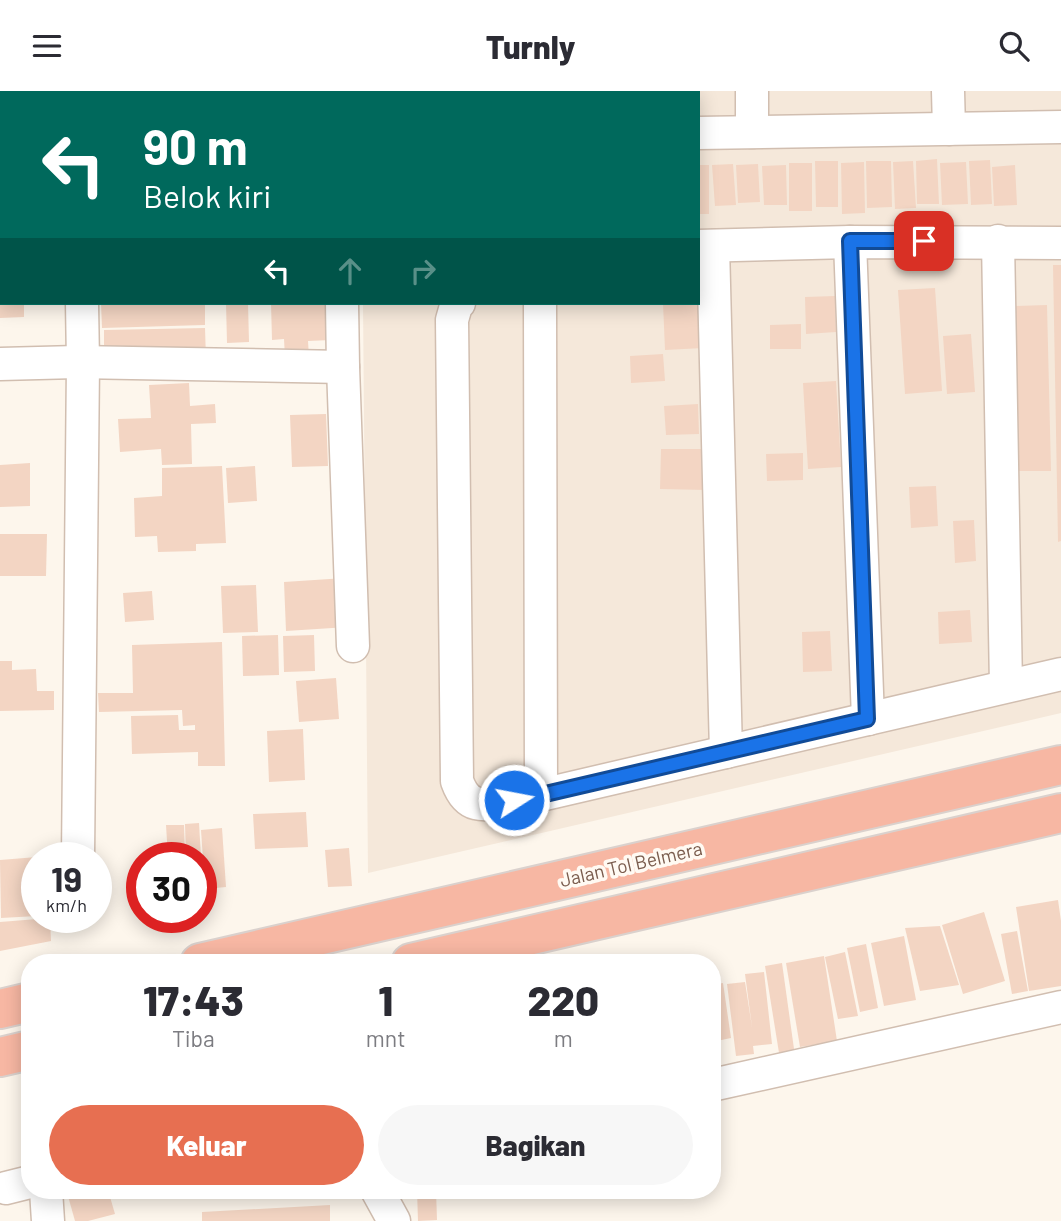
<!DOCTYPE html>
<html lang="id">
<style>
:root{--surface:#fff;--page:#f7f7f7;--text:#2b2b33;--muted:#7c7c81;--accent:#e76f51}
body{margin:0;font-family:Barlow,sans-serif;background:var(--page);color:var(--text);height:100vh;display:flex;flex-direction:column;font-size:26px;white-space:nowrap}
*{box-sizing:border-box;margin:0}
p{font-size:23px;color:var(--muted)}
.icon{flex:none;width:38px;height:38px;fill:none;stroke:currentColor;stroke-width:2;stroke-linecap:round;stroke-linejoin:round}
.map{position:relative;flex:1;overflow:hidden}
.side{position:absolute;left:21px;top:863px;width:700px;height:245px;display:flex;flex-direction:column;background:var(--surface);border-radius:28px;box-shadow:0 4px 18px #0003}
.side>*{flex:none}
.banner{position:absolute;left:0px;top:0px;width:700px;height:214px;box-shadow:0 4px 18px #0003;background:#00695c;color:#fff;overflow:hidden}
.speed{position:absolute;left:21px;top:751px;display:flex;gap:14px;font-size:35px;font-weight:700;text-align:center}
.speed>*{display:grid;place-content:center;width:91px;height:91px;border-radius:50%;background:var(--surface);box-shadow:0 4px 18px #0003;line-height:1}
.speed small{font-size:18px;font-weight:400}
.speed .limit{border:10px solid #d22;background:#fff;color:#111}
.pin{position:absolute;display:grid;place-items:center;width:60px;height:60px;color:#fff;margin:-30px;border-radius:14px;box-shadow:0 4px 10px #0006}
.me{position:absolute;width:77px;margin:-38px;rotate:79deg;stroke-linejoin:round;filter:drop-shadow(0 0 5px #0008)}
.turn{display:flex;align-items:center;gap:24px;height:147px;padding:0 28px;font-size:32px}
.turn .icon{width:91px;height:91px;stroke-width:2.5}
.turn b{display:block;font-size:49px;line-height:60px}
.lanes{display:flex;align-items:center;height:66px;padding:0 28px;background:#0003;justify-content:center;gap:35px;direction:ltr}
.lanes .off{opacity:.35}
.eta{display:flex;justify-content:space-evenly;align-items:center;height:119px;text-align:center}
.eta b{font-size:42px;font-weight:800;line-height:49px}
.action{display:flex;gap:14px;margin-top:auto;padding:14px 28px}
.action a{flex:1;height:80px;border-radius:42px;background:var(--accent);color:#fff;font-size:28px;font-weight:800;line-height:80px;text-align:center}
.action a+a{background:var(--page);color:var(--text)}
header{display:flex;justify-content:space-between;align-items:center;height:91px;padding:0 28px;background:var(--surface);font-size:32px;font-weight:800}
.map>svg:first-child{display:block}
.residential{fill:#f5e8da}
.building{fill:#f3d5c3}
.lines{fill:none;stroke-linecap:round;stroke-linejoin:round}
.minor-casing{stroke:#d1beb0;stroke-width:35}
.motorway-casing{stroke:#dad1cd;stroke-width:42}
.minor{stroke:#fff;stroke-width:32}
.motorway{stroke:#f7b7a3;stroke-width:38}
.route-casing{stroke:#114b97;stroke-width:18}
.route{stroke:#1a73e8;stroke-width:12}
.labels{text-anchor:middle;stroke-width:7;stroke-linejoin:round;paint-order:stroke}
.street-label{font-size:19px;fill:#7a5c4d;stroke:#fffaf3}
</style>
<header><svg class="icon" aria-label="menu" viewBox="0 0 24 24"><path d="M4 6h16M4 12h16M4 18h16"/></svg>Turnly<svg class="icon" aria-label="search" viewBox="0 0 24 24"><circle cx="10" cy="10" r="6"/><path d="M15 15l6 6"/></svg></header>
<div class="map">
<svg width="1061" height="1130" viewBox="0 0 1061 1130">
<rect width="100%" height="100%" fill="#fdf6ec"/>
<!-- residential -->
<path class="residential" d="M361,0H1061V622L368,782L363,212H698V2H361Z"/>
<!-- building -->
<g class="building">
<path d="M937,68L939,113H917L916,70Z"/>
<path d="M990,69L992,113L971,114L969,70Z"/>
<path d="M815,70H838V116H816Z"/>
<path d="M866,70H891L892,116L867,117Z"/>
<path d="M913,70L916,117L895,118L893,71Z"/>
<path d="M864,71L865,122L842,123L841,72Z"/>
<path d="M966,71L968,113L942,114L940,72Z"/>
<rect x="789" y="72" width="23" height="48"/>
<path d="M733,73L736,114L715,115L712,74Z"/>
<path d="M758,73L760,111L738,112L736,74Z"/>
<rect x="698" y="74" width="11" height="49"/>
<path d="M786,74L787,114H764L762,75Z"/>
<path d="M1015,74L1017,114L994,115L992,76Z"/>
<path d="M1053,174H1061V450L1058,451Z"/>
<path d="M935,197L942,300L905,303L898,199Z"/>
<path d="M835,205L836,241L806,243L805,206Z"/>
<path d="M0,212H24V226L0,227Z"/>
<path d="M101,212H205V234L102,237Z"/>
<path d="M226,212H248L249,251L227,252Z"/>
<path d="M271,212H330L331,249L308,250L309,266L285,267L284,248L272,249Z"/>
<path d="M663,212H700L703,257L665,259Z"/>
<path d="M1047,214L1051,380H1016L1012,215Z"/>
<path d="M801,233V258H770V234Z"/>
<path d="M205,237L206,269L104,270V239Z"/>
<path d="M971,243L975,301L947,303L943,245Z"/>
<path d="M663,263L665,290L631,292L630,265Z"/>
<path d="M836,290L841,376L808,378L803,292Z"/>
<path d="M189,292L190,315L215,313L216,332L191,333L192,373L162,374L161,358L120,361L118,328L151,327L149,294Z"/>
<path d="M698,313L699,343L666,344L664,315Z"/>
<path d="M326,323L328,375L292,376L290,324Z"/>
<path d="M661,358H706V399L660,398Z"/>
<path d="M803,362V389L767,390L766,363Z"/>
<path d="M30,372V415L0,416V374Z"/>
<path d="M222,375L226,452L196,453V460L158,461L157,445L135,446L134,407L162,405V377Z"/>
<path d="M255,375L257,410L228,412L226,377Z"/>
<path d="M936,395L938,435L911,437L909,396Z"/>
<path d="M974,429L976,470L955,472L953,430Z"/>
<path d="M0,443H47L46,485H0Z"/>
<path d="M345,487L348,536L286,540L284,491Z"/>
<path d="M256,494L258,541L223,542L221,495Z"/>
<path d="M152,500L154,529L125,531L123,502Z"/>
<path d="M970,519L972,551L939,553L938,521Z"/>
<path d="M830,540L832,580L803,581L802,541Z"/>
<path d="M278,544L279,584L243,585L242,545Z"/>
<path d="M314,544L315,580L284,581L283,545Z"/>
<path d="M222,551L225,675H198V661L132,663L131,625L178,624L179,639H195V634L183,635L182,619L99,621L98,602H133L132,554Z"/>
<path d="M0,570H12V579L36,578L37,600H54V619L0,620Z"/>
<path d="M336,587L339,628L299,631L296,590Z"/>
<path d="M303,638L305,689L269,691L267,640Z"/>
<path d="M306,721L308,756L255,758L253,723Z"/>
<path d="M199,732L201,766H186L185,733Z"/>
<path d="M166,734H184L185,766H168Z"/>
<path d="M222,737L226,796L205,798L201,739Z"/>
<path d="M349,757L352,795L328,796L325,759Z"/>
<path d="M37,766V825L1,827L0,769Z"/>
<path d="M1058,809L1061,830V895L1029,900L1016,816Z"/>
<path d="M984,821L1005,890L963,903L942,834Z"/>
<path d="M50,827L51,850L0,860V831Z"/>
<path d="M940,835L959,894L920,900L905,837Z"/>
<path d="M1017,840L1028,900L1012,903L1001,843Z"/>
<path d="M904,845L916,909L884,915L871,852Z"/>
<path d="M866,853L878,917L860,921L847,857Z"/>
<path d="M845,861L858,925L838,928L825,866Z"/>
<path d="M824,865L837,950L800,956L786,872Z"/>
<path d="M782,872L795,965L780,968L765,875Z"/>
<path d="M764,881L772,953L753,955L754,963L736,965L727,893L745,891L752,936L745,883Z"/>
<path d="M723,892L731,947L712,951V894Z"/>
<path d="M90,1099H108L115,1123L88,1130H75L68,1105Z"/>
<path d="M417,1099H436L437,1129L418,1130Z"/>
<path d="M330,1114V1130H202V1121Z"/>
</g>
<g class="lines">
<defs>
<g id="minor">
<path d="M77,0V2"/>
<path d="M339,0V2"/>
<path d="M384,0V2"/>
<path d="M565,0V2"/>
<path d="M752,0V41"/>
<path d="M948,0L949,38"/>
<path d="M698,42L1061,36"/>
<path d="M998,150L1006,595"/>
<path d="M850,151L868,628"/>
<path d="M698,155L850,151L1061,152"/>
<path d="M713,155L726,661"/>
<path d="M342,212L343,276L353,555"/>
<path d="M459,212L456,215L452,229L457,690C467,718 482,715 508,710C519,708 530,706 541,704L1061,583"/>
<path d="M540,212L541,704"/>
<path d="M0,273L77,271L343,276"/>
<path d="M78,766L83,272L82,212"/>
<path d="M712,994L1061,916"/>
<path d="M6,1097L30,1091"/>
<path d="M46,1099L48,1130"/>
<path d="M377,1099L394,1130"/>
</g>
<g id="motorway">
<path d="M200,872L1061,674"/>
<path d="M411,872L1061,722"/>
<path d="M0,918L30,911"/>
<path d="M0,966L30,959"/>
</g>
</defs>
<!-- minor casing -->
<use href="#minor" class="minor-casing"/>
<!-- motorway casing -->
<use href="#motorway" class="motorway-casing"/>
<!-- minor -->
<use href="#minor" class="minor"/>
<!-- motorway -->
<use href="#motorway" class="motorway"/>
</g>
<g class="lines">
<defs>
<path id="route" d="M514,709L541,704L867,628L850,150H924"/>
</defs>
<!-- route casing -->
<use href="#route" class="route-casing"/>
<!-- route -->
<use href="#route" class="route"/>
</g>
<g class="labels">
<!-- street labels -->
<g class="street-label">
<text transform="translate(631 773) rotate(-13)" y="7">Jalan Tol Belmera</text>
</g>
</g>
</svg>
<div class="speed"><div>19<small>km/h</small></div><div class="limit">30</div></div>
<div class="pin" style="left:924px;top:150px;background:#d93025"><svg class="icon" aria-label="arrive" viewBox="0 0 24 24"><path d="M6 21V4h12l-3 4 3 4H6"/></svg></div>
<svg class="me" style="left:514px;top:709px" viewBox="-20 -20 40 40"><circle r="17" fill="#1a73e8" stroke="#fff" stroke-width="3"/><path d="M0-11L8 9 0 5-8 9z" fill="#fff"/></svg>
<div class="banner">
<div class="turn"><svg class="icon" aria-label="left" viewBox="0 0 24 24"><path d="M17 20v-9H6M10 6l-5 5 5 5"/></svg><div><b>90 m</b>Belok kiri</div></div>
<div class="lanes"><svg class="icon" aria-label="left" viewBox="0 0 24 24"><path d="M17 20v-9H6M10 6l-5 5 5 5"/></svg><svg class="icon off" aria-label="ahead" viewBox="0 0 24 24"><path d="M12 20V5M6 11l6-6 6 6"/></svg><svg class="icon off" aria-label="right" viewBox="0 0 24 24"><path d="M7 20v-9h11M14 6l5 5-5 5"/></svg></div>
</div>
<section class="side">
<div class="eta">
<div><b>17:43</b><p>Tiba</p></div>
<div><b>1</b><p>mnt</p></div>
<div><b>220</b><p>m</p></div>
</div>
<div class="action"><a>Keluar</a><a>Bagikan</a></div>
</section>
</div>
